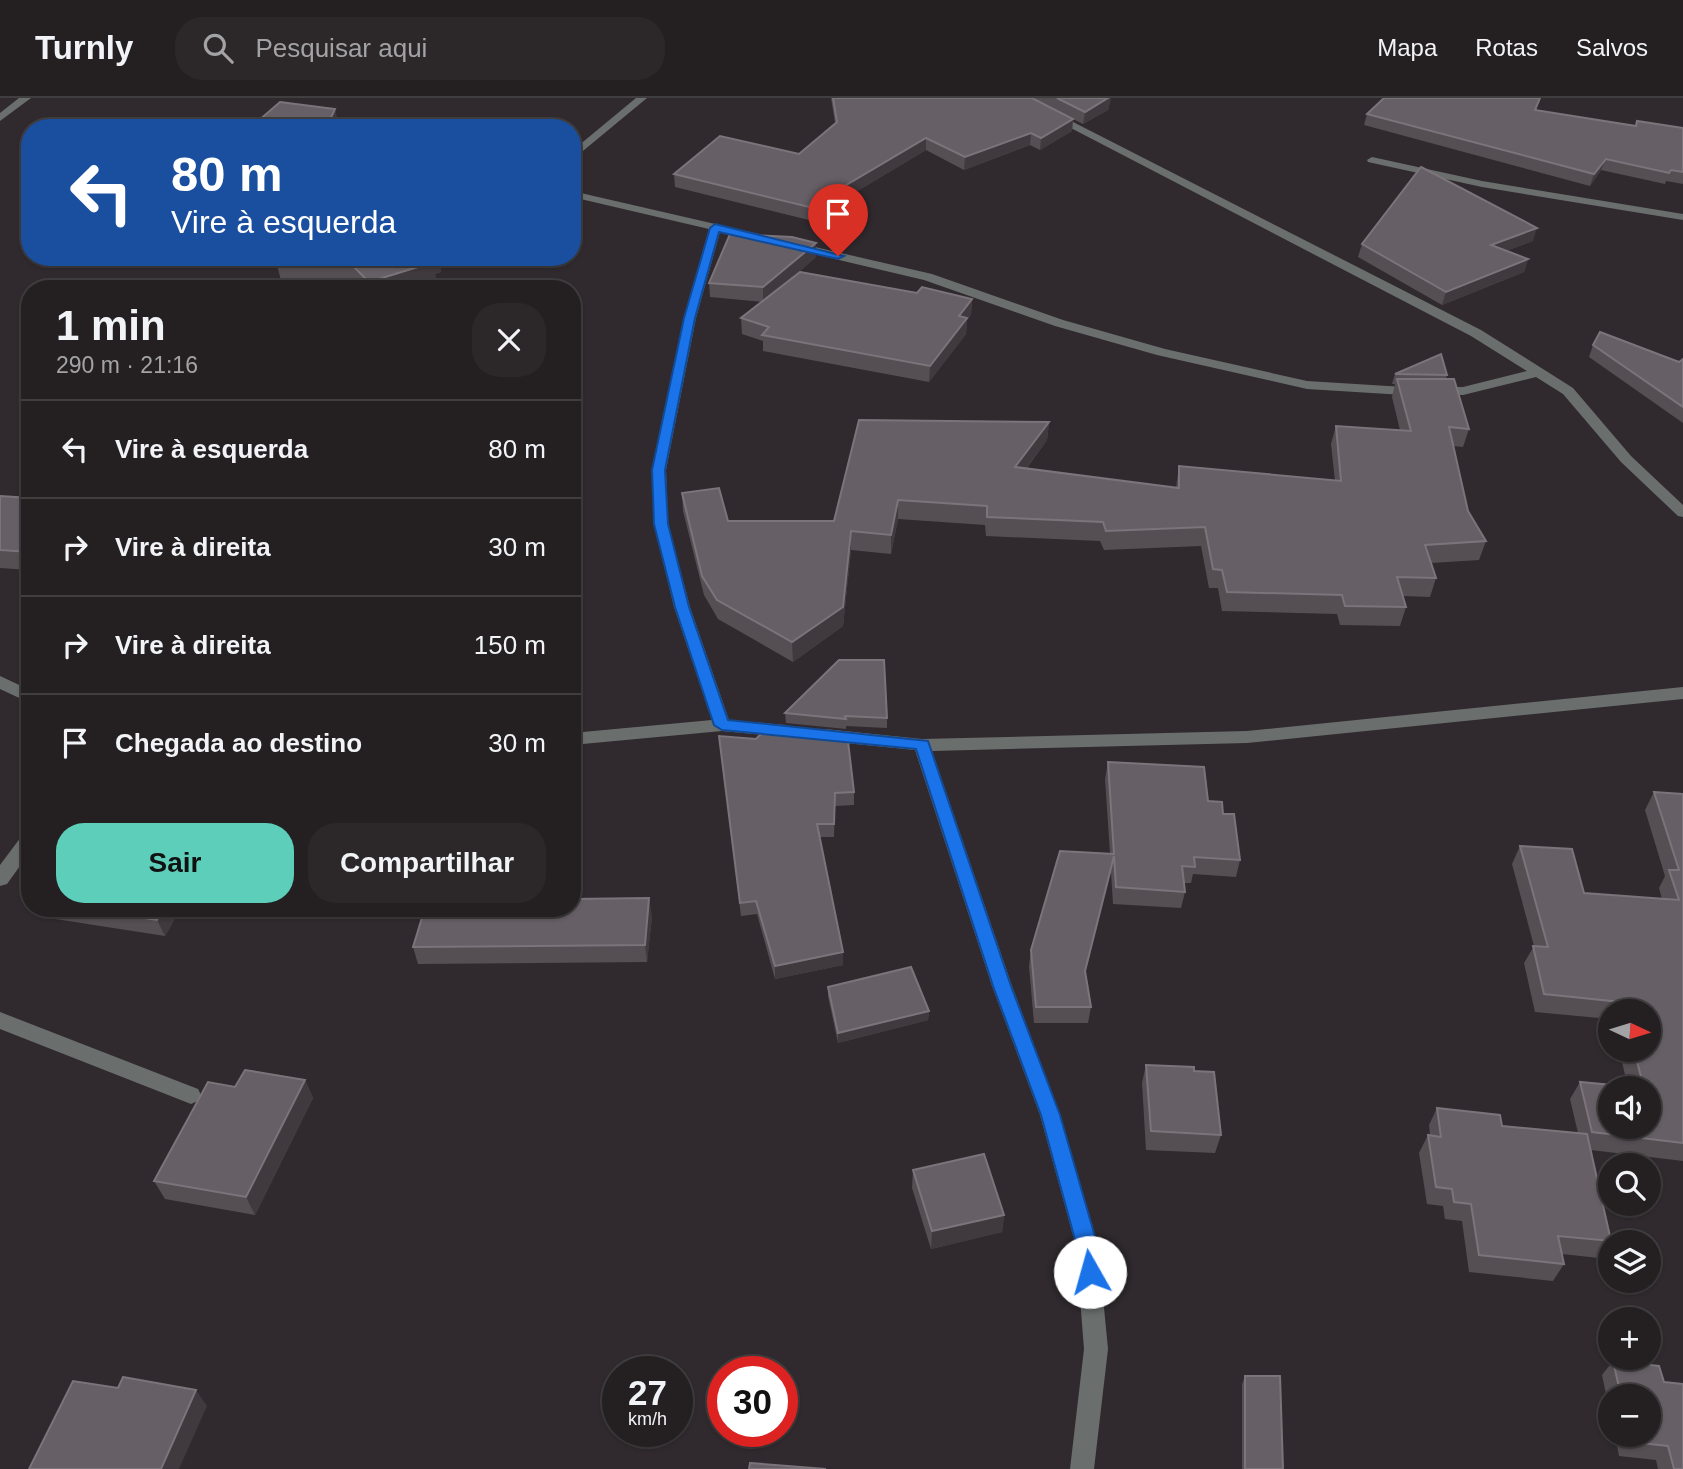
<!DOCTYPE html>
<html lang="pt">
<meta charset="utf-8">
<style>
:root{--surface:#242022;--page:#2c282a;--text:#f1f3f6;--muted:#a3a3a5;--line:#413e40;--accent:#5cceba}
body{margin:0;font-family:Arial,sans-serif;background:var(--page);color:var(--text);height:100vh;display:flex;flex-direction:column;font-size:26px;white-space:nowrap}
*{box-sizing:border-box;margin:0}
p{font-size:23px;color:var(--muted)}
.icon{flex:none;width:38px;height:38px;fill:none;stroke:currentColor;stroke-width:2;stroke-linecap:round;stroke-linejoin:round}
.map{position:relative;flex:1;overflow:hidden}
.side{position:absolute;left:21px;top:182px;width:560px;height:637px;display:flex;flex-direction:column;background:var(--surface);border-radius:28px;box-shadow:0 2px 5px #0004,0 0 0 2px var(--line)}
.side>*{flex:none}
.guide{position:absolute;left:21px;top:21px;width:560px;height:147px;border-radius:28px;box-shadow:0 2px 5px #0004,0 0 0 2px var(--line);background:#1a4fa0;color:#fff;overflow:hidden}
.needle{width:46px;rotate:94deg}
.fabs{position:absolute;left:1598px;top:901px;display:grid;gap:14px}
.fabs a{display:grid;place-items:center;width:63px;height:63px;border-radius:50%;background:var(--surface);box-shadow:0 2px 5px #0004,0 0 0 2px var(--line);font-size:35px}
.speed{position:absolute;left:602px;top:1258px;display:flex;gap:14px;font-size:35px;font-weight:700;text-align:center}
.speed>*{display:grid;place-content:center;width:91px;height:91px;border-radius:50%;background:var(--surface);box-shadow:0 2px 5px #0004,0 0 0 2px var(--line);line-height:1}
.speed small{font-size:18px;font-weight:400}
.speed .limit{border:10px solid #d22;background:#fff;color:#111}
.pin{position:absolute;display:grid;place-items:center;width:60px;height:60px;color:#fff;margin:-72px -30px;border-radius:50% 50% 50% 0;rotate:-45deg;box-shadow:0 0 7px #0007}
.pin .icon{rotate:45deg}
.me{position:absolute;width:77px;margin:-38px;rotate:353deg;stroke-linejoin:round;filter:drop-shadow(0 0 5px #0008)}
.turn{display:flex;align-items:center;gap:24px;height:147px;padding:0 35px;font-size:32px}
.turn .icon{width:91px;height:91px;stroke-width:2.5}
.turn b{display:block;font-size:49px;line-height:60px}
.round{display:grid;place-items:center;flex:none;width:74px;height:74px;border-radius:28px;background:var(--page)}
.summary{display:flex;align-items:center;justify-content:space-between;height:119px;padding:0 35px}
h1{font-size:42px;font-weight:800;line-height:52px}
.cta{display:flex;gap:14px;margin-top:auto;padding:14px 35px}
.cta a{flex:1;height:80px;border-radius:28px;background:var(--accent);color:#111;font-size:28px;font-weight:800;line-height:80px;text-align:center}
.cta a+a{background:var(--page);color:var(--text)}
ul{padding:0;list-style:none}
li{display:flex;align-items:center;gap:21px;height:98px;padding:0 35px;border-top:2px solid var(--line)}
li div{flex:1}
li b{display:block;font-size:26px}
li em{font-style:normal}
header{display:flex;align-items:center;gap:42px;box-sizing:border-box;height:98px;padding:0 35px;background:var(--surface);border-bottom:2px solid var(--line)}
header strong{font-size:33px}
nav{display:flex;gap:38px;margin-inline-start:auto;font-size:24px}
.search{width:490px;height:63px;background:var(--page);display:flex;align-items:center;gap:18px;box-sizing:border-box;padding:0 24px;border-radius:28px;color:var(--muted);font-size:26px}
.map>svg:first-child{display:block}
.lines{fill:none;stroke-linecap:round;stroke-linejoin:round}
.minor{fill:#6a6f6e;fill-rule:evenodd}
.wall{fill:#554f54}
.shaded-wall{fill:#40393e}
.building{fill:#665f65;stroke:#7b747a;stroke-width:2;fill-rule:evenodd}
.route{fill:#1a73e8;stroke:#114b97;stroke-width:2}
</style>
<header>
<strong>Turnly</strong>
<div class="search"><svg class="icon" aria-label="search" viewBox="0 0 24 24"><circle cx="10" cy="10" r="6"/><path d="M15 15l6 6"/></svg>Pesquisar aqui</div>
<nav><a>Mapa</a><a>Rotas</a><a>Salvos</a></nav>
</header>
<div class="map">
<svg width="1683" height="1371" viewBox="0 0 1683 1371">
<rect width="100%" height="100%" fill="#302a2e"/>
<g class="lines">
<!-- minor -->
<g class="minor">
<path d="M19,0H31L0,23V15Z"/>
<path d="M636,0H647L572,62V53Z"/>
<path d="M1013,0H1026L1481,232L1573,290L1631,358L1683,407V419L1678,418L1621,364L1563,296L1536,279L1463,297H1404L1307,291L1157,257L1055,228L924,182L720,134L696,220L666,372L668,426L690,509L729,622L786,627L794,633L786,639L722,633L572,647V635L712,622L674,509L654,426L652,372L684,220L709,131L572,99V93L932,176L1063,222L1165,251L1307,283L1404,289H1463L1527,273L1471,238Z"/>
<path d="M1372,59L1482,83L1683,116V122L1482,89L1368,64L1367,62Z"/>
<path d="M0,578L30,592V605L0,591Z"/>
<path d="M1683,589V601L1247,645L932,653L1012,888L1060,1017L1098,1148L1108,1251L1094,1371H1070L1084,1251L1076,1148L1040,1017L992,888L915,652L825,643L817,637L819,633L825,631L922,641L1247,633Z"/>
<path d="M30,733V754L7,786L0,788V767L24,735Z"/>
<path d="M0,914L198,991L201,997L198,1003L191,1006L0,931Z"/>
</g>
</g>
<!-- wall -->
<g class="wall">
<path d="M831,0H1111L1108,12L1083,26L1073,21L1072,33L1040,52L1030,47L964,72L926,52L809,122L675,89L674,76L799,56L835,25Z"/>
<path d="M1384,0H1540L1536,12L1635,28L1637,23L1683,30V86L1666,83L1665,86L1601,72L1590,88L1364,27L1367,16Z"/>
<path d="M1533,143L1506,153L1528,161L1524,174L1442,207L1358,159L1362,146Z"/>
<path d="M276,159H438L441,174L435,176L437,186L425,191H355L353,188L351,180L282,186L275,160Z"/>
<path d="M816,159L772,197L917,195L972,201L971,217L967,222L966,236L929,284L763,253V243L742,236L741,220L763,204L710,199L709,185Z"/>
<path d="M1593,247L1679,264L1683,261V325L1589,259Z"/>
<path d="M1395,276L1447,277L1446,281L1469,331L1463,349L1454,348L1468,413L1486,443L1479,462L1431,465L1436,480L1430,499L1403,498L1406,509L1400,528L1340,527L1337,516L1222,513L1218,490H1209L1201,448L1104,452L1100,443L986,438L985,427L898,421L891,456L851,452L843,528L793,564L718,521L704,497L683,413L682,395L728,423H834L1049,324L1047,342L1027,370L1176,390L1179,368L1335,383L1331,346L1336,328L1400,332L1392,299L1395,286H1392Z"/>
<path d="M0,398L30,400V472L0,470Z"/>
<path d="M785,615L887,620V630L846,628V631L786,625Z"/>
<path d="M719,638L854,694V707L835,708L834,739H820L843,867L775,881L757,816L741,818Z"/>
<path d="M1108,664L1208,703L1223,716L1240,762L1236,779L1193,776L1191,785H1184L1185,794L1181,810L1113,806L1111,774L1085,876L1091,909L1088,925H1034L1029,868L1031,852L1110,755L1105,681Z"/>
<path d="M1654,694L1683,696V1063L1591,1052L1611,1143L1599,1160L1562,1156L1564,1166L1553,1183L1469,1174L1462,1123L1445,1121L1443,1108L1427,1106L1419,1055L1428,1037H1430L1429,1027L1437,1010L1502,1028L1578,1035L1570,1001L1580,984L1628,989L1619,952H1648V914H1610V921L1535,914L1524,865L1534,848L1512,766L1520,748L1584,795L1662,801L1659,790L1665,778L1645,712Z"/>
<path d="M32,810H181L165,838L36,818Z"/>
<path d="M263,810H283L282,813Z"/>
<path d="M652,818L647,864L418,866L413,849Z"/>
<path d="M828,889L929,913L928,922L838,945L828,898Z"/>
<path d="M1146,967L1194,973L1221,1037L1215,1055L1146,1052L1142,985Z"/>
<path d="M305,982L313,1000L255,1117L165,1101L154,1083L235,989Z"/>
<path d="M913,1072L1004,1117L1002,1134L931,1151L912,1090Z"/>
<path d="M1613,1263L1659,1268L1664,1284L1683,1286V1371H1658L1656,1362L1619,1358L1615,1337H1648V1298H1610V1315L1602,1277Z"/>
<path d="M1245,1278L1283,1371H1242V1286Z"/>
</g>
<!-- shaded-wall -->
<g class="shaded-wall">
<path d="M1108,0H1111L1108,12L1083,26L1085,14Z"/>
<path d="M335,11L339,27L338,30H326Z"/>
<path d="M1073,21L1072,33L1040,52L1041,40Z"/>
<path d="M1031,35L1030,47L964,72L965,59Z"/>
<path d="M926,40V52L809,122V109Z"/>
<path d="M1606,61L1601,72L1590,88L1594,76Z"/>
<path d="M1537,130L1533,143L1487,160L1491,147Z"/>
<path d="M816,145V159L763,204V189Z"/>
<path d="M423,159H438L441,174L435,176L437,186L425,191H371L369,184L417,166Z"/>
<path d="M1528,161L1524,174L1442,207L1446,194Z"/>
<path d="M972,201L971,217L967,222L966,236L929,284L930,268L959,218Z"/>
<path d="M1049,324L1047,342L1014,387L1015,369Z"/>
<path d="M898,402V421L891,456V437Z"/>
<path d="M851,433V452L843,528L793,564L792,544Z"/>
<path d="M1114,758L1111,774L1082,889L1085,873Z"/>
<path d="M649,800L652,818L647,864L645,847Z"/>
<path d="M164,810H181L165,838L157,822Z"/>
<path d="M843,854V867L775,881V868Z"/>
<path d="M929,913L928,922L838,945V935Z"/>
<path d="M305,982L313,1000L255,1117L246,1099Z"/>
<path d="M1004,1117L1002,1134L931,1151L932,1133Z"/>
<path d="M196,1292L207,1308L179,1371H161Z"/>
</g>
<!-- building -->
<g class="building">
<path d="M833,0H1032L1073,21L1041,40L1031,35L965,59L926,40L809,109L674,76L720,38L799,56L837,24Z"/>
<path d="M1057,0H1108L1085,14Z"/>
<path d="M1384,0H1540L1535,12L1636,28L1637,23L1683,30V74L1671,72L1669,75L1606,61L1594,76L1367,16Z"/>
<path d="M280,4L335,11L326,30H250Z"/>
<path d="M1421,69L1537,130L1491,147L1528,161L1446,194L1362,146Z"/>
<path d="M730,136L792,139L816,145L763,189L709,185Z"/>
<path d="M348,159H430L431,160L417,166L421,168L369,184L347,162Z"/>
<path d="M800,174L917,195L922,189L972,201L959,218L967,220L930,268L762,237L769,229L741,220Z"/>
<path d="M1600,234L1679,264L1683,261V309L1593,247Z"/>
<path d="M1441,256L1447,277L1395,276Z"/>
<path d="M1397,281H1454L1469,331L1449,329L1468,413L1486,443L1425,447L1436,480L1397,479L1406,509L1345,508L1342,497L1227,494L1222,472L1213,471L1205,429L1106,433L1103,424L987,419V408L898,402L891,437L851,433L843,509L792,544L717,502L702,478L682,395L719,390L728,423H834L859,322L1049,324L1015,369L1179,390V368L1341,383L1336,328L1411,333Z"/>
<path d="M0,398L30,400V454L0,452Z"/>
<path d="M839,562H884L887,620L845,618L846,621L785,615Z"/>
<path d="M769,628L847,635L854,694L835,695L834,726H817L843,854L775,868L756,803L740,805L719,638L756,641Z"/>
<path d="M1108,664L1204,669L1208,703L1222,704L1223,716H1234L1240,762L1194,759L1195,769L1182,768L1185,794L1116,789L1114,758L1085,873L1091,909H1036L1031,852L1060,753L1114,756Z"/>
<path d="M1654,694L1683,696V1045L1592,1034L1580,984L1644,990L1634,952H1648V914H1624L1621,904L1544,896L1533,848L1548,849L1520,748L1572,751L1584,795L1679,802L1669,772H1679ZM1610,990H1648V1029H1610Z"/>
<path d="M649,800L645,847L413,849L425,810H572V801Z"/>
<path d="M80,810H164L157,822Z"/>
<path d="M911,869L929,913L838,935L828,889Z"/>
<path d="M1146,967L1194,969V973L1214,974L1221,1037L1151,1033Z"/>
<path d="M245,972L305,982L246,1099L154,1083L208,984L235,989Z"/>
<path d="M1437,1010L1500,1017L1502,1028L1587,1036L1611,1143L1558,1138L1564,1166L1479,1157L1471,1106L1454,1104L1452,1091L1436,1089L1428,1037L1441,1039Z"/>
<path d="M984,1056L1004,1117L932,1133L913,1072Z"/>
<path d="M1613,1263L1659,1268L1664,1284L1683,1286V1371H1674L1668,1348L1632,1344L1630,1337H1648V1298H1621Z"/>
<path d="M1245,1278H1280L1283,1371H1245Z"/>
<path d="M123,1279L196,1292L161,1371H29L73,1283L118,1290Z"/>
<path d="M750,1365L826,1371H749Z"/>
</g>
<!-- route -->
<path class="route" d="M715,126L844,158L838,161L719,134L695,220L665,372L668,426L689,509L728,622L928,643L1011,888L1060,1017L1098,1149L1100,1174L1097,1181L1090,1184L1082,1181L1077,1149L1041,1017L993,888L916,651L722,632L714,627L675,509L654,426L652,372L684,220L710,130Z"/>
</svg>
<div class="fabs">
<a><svg class="needle" viewBox="-14 -14 28 28"><path d="M0-13l5 13h-10z" fill="#e53935"/><path d="M0 13l5-13h-10z" fill="#a3a3a5"/></svg></a>
<a><svg class="icon" aria-label="sound" viewBox="0 0 24 24"><path d="M4 9h4l5-4v14l-5-4H4zM17 9q2 3 0 6"/></svg></a>
<a><svg class="icon" aria-label="search" viewBox="0 0 24 24"><circle cx="10" cy="10" r="6"/><path d="M15 15l6 6"/></svg></a>
<a><svg class="icon" aria-label="layers" viewBox="0 0 24 24"><path d="M12 4l9 5-9 5-9-5zM3 14l9 5 9-5"/></svg></a>
<a>+</a>
<a>−</a>
</div>
<div class="speed"><div>27<small>km/h</small></div><div class="limit">30</div></div>
<div class="pin" style="left:838px;top:158px;background:#d93025"><svg class="icon" aria-label="arrive" viewBox="0 0 24 24"><path d="M6 21V4h12l-3 4 3 4H6"/></svg></div>
<svg class="me" style="left:1090px;top:1174px" viewBox="-20 -20 40 40"><circle r="19" fill="#fff"/><path d="M0-13L10 11 0 6-10 11z" fill="#1a73e8"/></svg>
<div class="guide">
<div class="turn"><svg class="icon" aria-label="left" viewBox="0 0 24 24"><path d="M17 20v-9H6M10 6l-5 5 5 5"/></svg><div><b>80 m</b>Vire à esquerda</div></div>
</div>
<section class="side">
<div class="summary"><div><h1>1 min</h1><p>290 m · 21:16</p></div><a class="round"><svg class="icon" aria-label="close" viewBox="0 0 24 24"><path d="M6 6l12 12M18 6L6 18"/></svg></a></div>
<ul>
<li><svg class="icon" aria-label="left" viewBox="0 0 24 24"><path d="M17 20v-9H6M10 6l-5 5 5 5"/></svg><div><b>Vire à esquerda</b></div><em>80 m</em></li>
<li><svg class="icon" aria-label="right" viewBox="0 0 24 24"><path d="M7 20v-9h11M14 6l5 5-5 5"/></svg><div><b>Vire à direita</b></div><em>30 m</em></li>
<li><svg class="icon" aria-label="right" viewBox="0 0 24 24"><path d="M7 20v-9h11M14 6l5 5-5 5"/></svg><div><b>Vire à direita</b></div><em>150 m</em></li>
<li><svg class="icon" aria-label="arrive" viewBox="0 0 24 24"><path d="M6 21V4h12l-3 4 3 4H6"/></svg><div><b>Chegada ao destino</b></div><em>30 m</em></li>
</ul>
<div class="cta"><a>Sair</a><a>Compartilhar</a></div>
</section>
</div>
